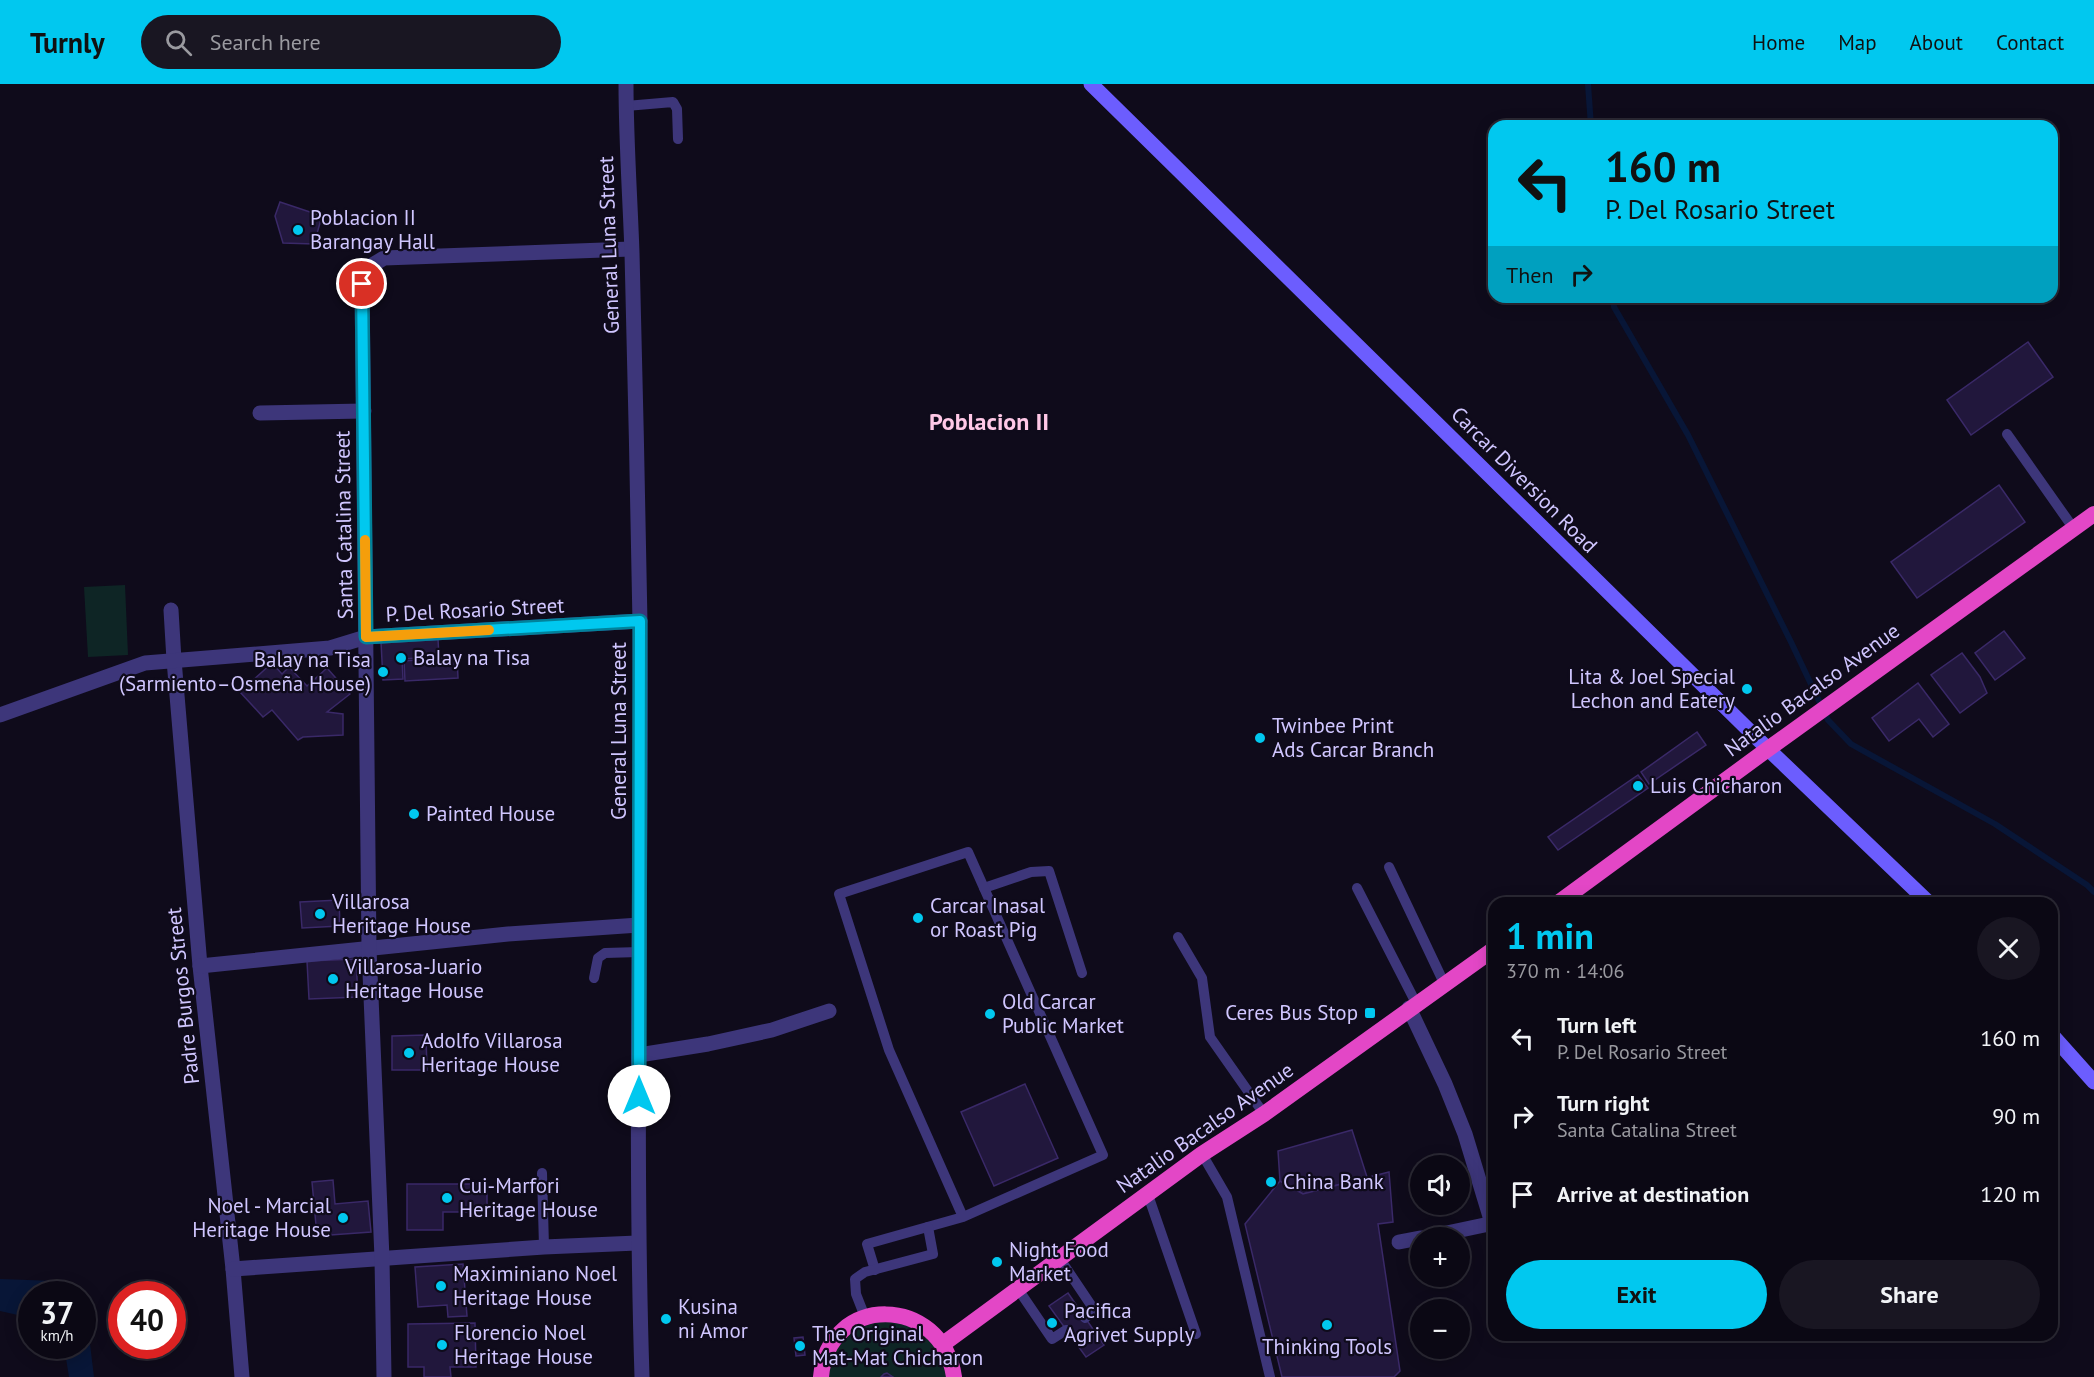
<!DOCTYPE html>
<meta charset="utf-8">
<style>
:root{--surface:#0b0814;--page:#191622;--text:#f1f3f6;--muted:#9a9aa0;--line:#2b2934;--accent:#01c8ef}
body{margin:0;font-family:"PT Sans",sans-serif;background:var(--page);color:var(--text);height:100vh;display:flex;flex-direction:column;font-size:22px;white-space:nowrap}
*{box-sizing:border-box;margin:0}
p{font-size:20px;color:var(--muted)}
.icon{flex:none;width:33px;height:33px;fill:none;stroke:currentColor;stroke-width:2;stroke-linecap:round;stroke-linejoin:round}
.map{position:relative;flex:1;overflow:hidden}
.side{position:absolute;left:1488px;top:813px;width:570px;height:444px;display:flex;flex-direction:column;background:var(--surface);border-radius:18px;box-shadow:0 3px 15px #0003,0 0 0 2px var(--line)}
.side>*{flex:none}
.guide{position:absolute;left:1488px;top:36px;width:570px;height:183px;border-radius:18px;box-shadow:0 3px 15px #0003,0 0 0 2px var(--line);background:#01c8ef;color:#111;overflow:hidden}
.controls{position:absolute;left:1410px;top:1071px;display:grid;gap:12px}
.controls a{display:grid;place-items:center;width:60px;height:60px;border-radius:50%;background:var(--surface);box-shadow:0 3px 15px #0003,0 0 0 2px var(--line);font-size:30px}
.speed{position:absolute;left:18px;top:1197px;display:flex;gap:12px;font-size:30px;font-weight:700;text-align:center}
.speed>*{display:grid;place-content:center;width:78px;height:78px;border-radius:50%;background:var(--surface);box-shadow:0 3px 15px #0003,0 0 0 2px var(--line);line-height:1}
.speed small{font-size:15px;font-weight:400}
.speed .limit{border:9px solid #d22;background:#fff;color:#111}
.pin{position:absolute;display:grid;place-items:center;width:51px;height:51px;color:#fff;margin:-26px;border:3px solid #fff;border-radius:50%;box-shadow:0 2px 6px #0007}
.me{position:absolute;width:66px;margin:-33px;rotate:0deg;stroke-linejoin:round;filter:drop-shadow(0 0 4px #0008)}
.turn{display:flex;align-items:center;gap:21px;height:126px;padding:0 18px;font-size:27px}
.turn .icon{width:78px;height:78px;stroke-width:2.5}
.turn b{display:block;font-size:42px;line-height:51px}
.then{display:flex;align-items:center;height:57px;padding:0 18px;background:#0003;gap:12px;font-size:22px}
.round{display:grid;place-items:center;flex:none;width:63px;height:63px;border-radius:32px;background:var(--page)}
.overview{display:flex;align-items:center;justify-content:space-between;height:102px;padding:0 18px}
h1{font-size:36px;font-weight:800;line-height:45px;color:var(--accent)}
.action{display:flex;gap:12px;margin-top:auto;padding:12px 18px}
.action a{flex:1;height:69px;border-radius:36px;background:var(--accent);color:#111;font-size:24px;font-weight:800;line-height:69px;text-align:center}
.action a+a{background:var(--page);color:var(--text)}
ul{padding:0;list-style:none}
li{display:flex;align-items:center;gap:18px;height:78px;padding:0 18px}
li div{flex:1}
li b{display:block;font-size:22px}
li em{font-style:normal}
header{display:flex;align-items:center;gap:36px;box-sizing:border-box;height:84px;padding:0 30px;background:var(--accent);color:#111}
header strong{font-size:28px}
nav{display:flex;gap:33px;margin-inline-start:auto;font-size:21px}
.search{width:420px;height:54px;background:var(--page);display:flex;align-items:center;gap:15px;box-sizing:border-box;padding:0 21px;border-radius:33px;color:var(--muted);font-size:22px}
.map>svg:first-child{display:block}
.green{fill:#0e2525}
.water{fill:#081637}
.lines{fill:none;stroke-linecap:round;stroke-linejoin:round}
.stream{stroke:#081637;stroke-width:6}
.building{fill:#21173c;stroke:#3a2968;stroke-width:1.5}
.service{stroke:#3d367a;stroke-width:10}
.minor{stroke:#3d367a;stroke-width:15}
.tertiary{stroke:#3d367a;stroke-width:15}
.secondary{stroke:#6c5dfe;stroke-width:15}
.trunk{stroke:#e347c6;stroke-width:16}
.route-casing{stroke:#01829b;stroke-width:15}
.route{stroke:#01c8ef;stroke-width:10}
.slow{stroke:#f59e0b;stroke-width:10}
.poi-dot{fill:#01c8ef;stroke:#0f0b1b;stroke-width:2}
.labels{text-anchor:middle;stroke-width:4.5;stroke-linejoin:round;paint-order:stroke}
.poi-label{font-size:21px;fill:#d0c6ff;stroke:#0f0b1b;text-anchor:start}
.street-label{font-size:21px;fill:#d0c6ff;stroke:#0f0b1b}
.quarter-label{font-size:24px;font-weight:bold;fill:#ffc8e7;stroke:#0f0b1b}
</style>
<header>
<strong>Turnly</strong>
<div class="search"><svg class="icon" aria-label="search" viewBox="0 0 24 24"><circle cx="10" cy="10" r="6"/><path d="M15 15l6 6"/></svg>Search here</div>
<nav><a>Home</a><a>Map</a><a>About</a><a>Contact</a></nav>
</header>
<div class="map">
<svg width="2094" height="1293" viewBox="0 0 2094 1293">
<rect width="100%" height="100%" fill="#0f0b1b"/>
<!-- green -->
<g class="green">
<path d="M125,501L128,571L88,573L84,503Z"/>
<path d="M883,1236L914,1243L937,1264L947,1293H828L834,1268L854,1246Z"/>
</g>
<!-- water -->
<g class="water">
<path d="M0,1195L55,1197L65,1210H32L31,1234L0,1227Z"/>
<path d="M83,1243L90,1260L94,1293H69L64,1262H82Z"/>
</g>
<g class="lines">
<!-- stream -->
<g class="stream">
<path d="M1588,0L1591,42"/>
<path d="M1613,213L1614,223L1688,351L1791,558L1828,636L1851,660L1995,740L2087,801L2094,808"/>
</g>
</g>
<!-- building -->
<g class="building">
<path d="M280,118L322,132L314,160L283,159L275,132Z"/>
<path d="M2028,258L2053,293L1971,351L1947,316Z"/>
<path d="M1999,401L2025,438L1917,514L1891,478Z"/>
<path d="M2004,547L2025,574L1995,596L1975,569Z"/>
<path d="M438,555L439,573L402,575L403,595L383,596L381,558Z"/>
<path d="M1962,569L1980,593L1987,609L1960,629L1931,591Z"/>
<path d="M457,573L458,594L405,597L404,577Z"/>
<path d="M272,579L282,590L289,583L307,602L327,584L350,610L327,628L343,630V651L303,653L298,656L272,626L263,633L240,608Z"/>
<path d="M1918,599L1949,640L1933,653L1919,635L1889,657L1872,634Z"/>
<path d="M1697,648L1706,661L1649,700L1641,688Z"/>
<path d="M1638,691L1648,704L1558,766L1548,753Z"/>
<path d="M339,816L340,842L302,844L300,818Z"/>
<path d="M356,875L358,913L309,915L307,877Z"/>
<path d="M426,951L427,986H392V952Z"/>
<path d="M1025,1000L1058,1074L994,1102L961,1028Z"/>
<path d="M1352,1046L1367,1093L1303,1110L1280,1097L1278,1067Z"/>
<path d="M1389,1088L1393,1138L1378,1140L1400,1287L1394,1293H1282L1245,1140L1280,1097L1303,1110Z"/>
<path d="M333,1096L335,1120L368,1117L371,1148L317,1152L312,1098Z"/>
<path d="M407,1100H487V1128H443V1146H407Z"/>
<path d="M463,1180L467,1232L448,1233L447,1221L418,1223L415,1183Z"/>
<path d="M1068,1209L1104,1261L1086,1273L1049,1222Z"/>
<path d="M475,1239L476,1283H450L451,1293H424V1283H408V1240Z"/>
<path d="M803,1253L805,1271L796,1272L794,1254Z"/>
<path d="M887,1289L893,1293H881L884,1290Z"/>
</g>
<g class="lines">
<!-- service -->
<g class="service">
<path d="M626,22L673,18L677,25L678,55"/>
<path d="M2007,350L2074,445"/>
<path d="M1389,783L1444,899"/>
<path d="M984,804L1031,788L1049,787L1082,889"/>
<path d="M1357,804L1416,919"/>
<path d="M1178,853L1202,894L1210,953L1264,1030"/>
<path d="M594,894L598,874L605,869L639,868"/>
<path d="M1202,1070L1227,1113L1270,1293"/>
<path d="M542,1089L544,1163"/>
<path d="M1148,1111L1196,1250"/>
<path d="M1060,1175L1095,1227L1085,1234"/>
<path d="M875,1186L867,1160L963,1133L1103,1071L968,768L839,810L889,966L963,1133"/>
<path d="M1018,1205L1052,1255L1066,1246"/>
<path d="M865,1233L856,1210L855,1195L865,1188L933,1170L928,1143"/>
</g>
<!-- minor -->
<g class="minor">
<path d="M260,329L364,327"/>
<path d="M171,526L174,576L200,882L233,1185L242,1293"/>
<path d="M0,631L145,579L330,564L366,553L640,537"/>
<path d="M200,882L508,850L639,841"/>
<path d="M1409,924L1445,1000L1465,1050L1492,1139"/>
<path d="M639,971L708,960L772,946L829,927"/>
<path d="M1423,1154L1494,1139"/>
<path d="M1399,1158L1420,1154"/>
<path d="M233,1185L544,1163L637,1159"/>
<path d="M384,1293L382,1174L369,865L362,199L369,183L384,174L631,165"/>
</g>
<!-- tertiary -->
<path class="tertiary" d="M626,0C626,56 630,112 632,169C635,292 638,416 640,539C642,790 634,1042 642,1293"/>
<!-- secondary -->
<g class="secondary">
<path d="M1091,0L1768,665L1929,819"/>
<path d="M2052,951L2094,998"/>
</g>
<!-- trunk -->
<g class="trunk">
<path d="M1558,819L1768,665L2094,430"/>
<path d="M943,1260L1202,1070L1264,1030L1494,865"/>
<path d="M821,1293C828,1209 942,1210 954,1293"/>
</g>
</g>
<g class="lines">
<defs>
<path id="route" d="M362,200L366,553L640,537L639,1012"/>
</defs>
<!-- route casing -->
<use href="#route" class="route-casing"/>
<!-- route -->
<use href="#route" class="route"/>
<!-- slow -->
<path class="slow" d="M365,456L366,553L489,546"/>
</g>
<!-- markers -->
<g class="poi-dot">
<circle cx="298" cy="146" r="6"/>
<circle cx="401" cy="574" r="6"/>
<circle cx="383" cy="588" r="6"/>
<circle cx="1747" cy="605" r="6"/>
<circle cx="1260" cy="654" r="6"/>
<circle cx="1638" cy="702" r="6"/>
<circle cx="414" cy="730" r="6"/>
<circle cx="320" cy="830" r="6"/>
<circle cx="918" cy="834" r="6"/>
<circle cx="333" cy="895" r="6"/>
<rect x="1364" y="923" width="12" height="12" rx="3"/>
<circle cx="990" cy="930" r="6"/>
<circle cx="409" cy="969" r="6"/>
<circle cx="1271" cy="1098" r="6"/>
<circle cx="447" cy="1114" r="6"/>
<circle cx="343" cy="1134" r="6"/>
<circle cx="997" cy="1178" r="6"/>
<circle cx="441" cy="1202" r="6"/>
<circle cx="666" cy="1235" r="6"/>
<circle cx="1052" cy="1239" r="6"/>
<circle cx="1327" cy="1241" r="6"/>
<circle cx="442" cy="1261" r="6"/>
<circle cx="800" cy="1262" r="6"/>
</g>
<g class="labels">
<!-- poi labels -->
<g class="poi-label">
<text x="310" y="141">Poblacion II<tspan x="310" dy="24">Barangay Hall</tspan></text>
<text x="413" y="581">Balay na Tisa</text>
<text x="371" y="583" text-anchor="end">Balay na Tisa<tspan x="371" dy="24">(Sarmiento–Osmeña House)</tspan></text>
<text x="1735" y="600" text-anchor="end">Lita &amp; Joel Special<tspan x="1735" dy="24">Lechon and Eatery</tspan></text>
<text x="1272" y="649">Twinbee Print<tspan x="1272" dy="24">Ads Carcar Branch</tspan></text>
<text x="1650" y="709">Luis Chicharon</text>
<text x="426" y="737">Painted House</text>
<text x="332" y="825">Villarosa<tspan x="332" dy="24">Heritage House</tspan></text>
<text x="930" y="829">Carcar Inasal<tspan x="930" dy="24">or Roast Pig</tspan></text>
<text x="345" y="890">Villarosa-Juario<tspan x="345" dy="24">Heritage House</tspan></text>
<text x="1002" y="925">Old Carcar<tspan x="1002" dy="24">Public Market</tspan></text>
<text x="1358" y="936" text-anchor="end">Ceres Bus Stop</text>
<text x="421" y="964">Adolfo Villarosa<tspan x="421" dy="24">Heritage House</tspan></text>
<text x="1283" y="1105">China Bank</text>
<text x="459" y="1109">Cui-Marfori<tspan x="459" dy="24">Heritage House</tspan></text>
<text x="331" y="1129" text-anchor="end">Noel - Marcial<tspan x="331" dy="24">Heritage House</tspan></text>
<text x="1009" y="1173">Night Food<tspan x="1009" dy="24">Market</tspan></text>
<text x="453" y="1197">Maximiniano Noel<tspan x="453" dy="24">Heritage House</tspan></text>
<text x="678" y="1230">Kusina<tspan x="678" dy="24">ni Amor</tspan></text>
<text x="1064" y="1234">Pacifica<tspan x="1064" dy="24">Agrivet Supply</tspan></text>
<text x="454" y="1256">Florencio Noel<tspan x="454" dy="24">Heritage House</tspan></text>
<text x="812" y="1257">The Original<tspan x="812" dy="24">Mat-Mat Chicharon</tspan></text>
<text x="1327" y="1270" text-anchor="middle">Thinking Tools</text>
</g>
<!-- street labels -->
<g class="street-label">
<text transform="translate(609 161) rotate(-92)" y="7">General Luna Street</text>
<text transform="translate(1524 396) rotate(45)" y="7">Carcar Diversion Road</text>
<text transform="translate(344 441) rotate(-91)" y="7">Santa Catalina Street</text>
<text transform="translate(475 526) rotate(-3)" y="7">P. Del Rosario Street</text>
<text transform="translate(1812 606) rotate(-36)" y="7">Natalio Bacalso Avenue</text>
<text transform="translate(619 647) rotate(-90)" y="7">General Luna Street</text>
<text transform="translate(183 912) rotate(-96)" y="7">Padre Burgos Street</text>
<text transform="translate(1205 1044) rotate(-35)" y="7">Natalio Bacalso Avenue</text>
</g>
<!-- quarter labels -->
<g class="quarter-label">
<text x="989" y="346">Poblacion II</text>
</g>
</g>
</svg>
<div class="controls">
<a><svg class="icon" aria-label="sound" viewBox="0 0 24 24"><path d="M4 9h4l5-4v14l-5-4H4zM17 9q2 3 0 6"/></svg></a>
<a>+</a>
<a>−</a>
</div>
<div class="speed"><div>37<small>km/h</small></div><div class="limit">40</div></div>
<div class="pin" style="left:362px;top:200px;background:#d93025"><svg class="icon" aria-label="arrive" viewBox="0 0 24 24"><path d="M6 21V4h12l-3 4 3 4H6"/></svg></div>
<svg class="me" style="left:639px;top:1012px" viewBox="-20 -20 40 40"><circle r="19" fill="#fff"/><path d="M0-13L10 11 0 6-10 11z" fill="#01c8ef"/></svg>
<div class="guide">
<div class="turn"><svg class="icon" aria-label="left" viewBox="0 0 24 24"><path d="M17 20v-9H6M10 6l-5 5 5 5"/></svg><div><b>160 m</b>P. Del Rosario Street</div></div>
<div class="then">Then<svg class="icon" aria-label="right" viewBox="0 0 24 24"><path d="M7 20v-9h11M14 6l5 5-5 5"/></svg></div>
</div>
<section class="side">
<div class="overview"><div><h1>1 min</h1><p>370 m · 14:06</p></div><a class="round"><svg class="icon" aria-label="close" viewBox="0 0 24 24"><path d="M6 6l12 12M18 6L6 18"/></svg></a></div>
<ul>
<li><svg class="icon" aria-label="left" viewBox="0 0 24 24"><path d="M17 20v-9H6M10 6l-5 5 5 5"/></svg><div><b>Turn left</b><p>P. Del Rosario Street</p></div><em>160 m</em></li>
<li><svg class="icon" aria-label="right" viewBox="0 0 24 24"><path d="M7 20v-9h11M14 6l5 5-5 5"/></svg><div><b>Turn right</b><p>Santa Catalina Street</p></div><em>90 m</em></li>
<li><svg class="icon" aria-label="arrive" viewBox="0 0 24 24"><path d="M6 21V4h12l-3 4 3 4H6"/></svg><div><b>Arrive at destination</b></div><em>120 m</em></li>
</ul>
<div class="action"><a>Exit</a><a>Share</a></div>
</section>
</div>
